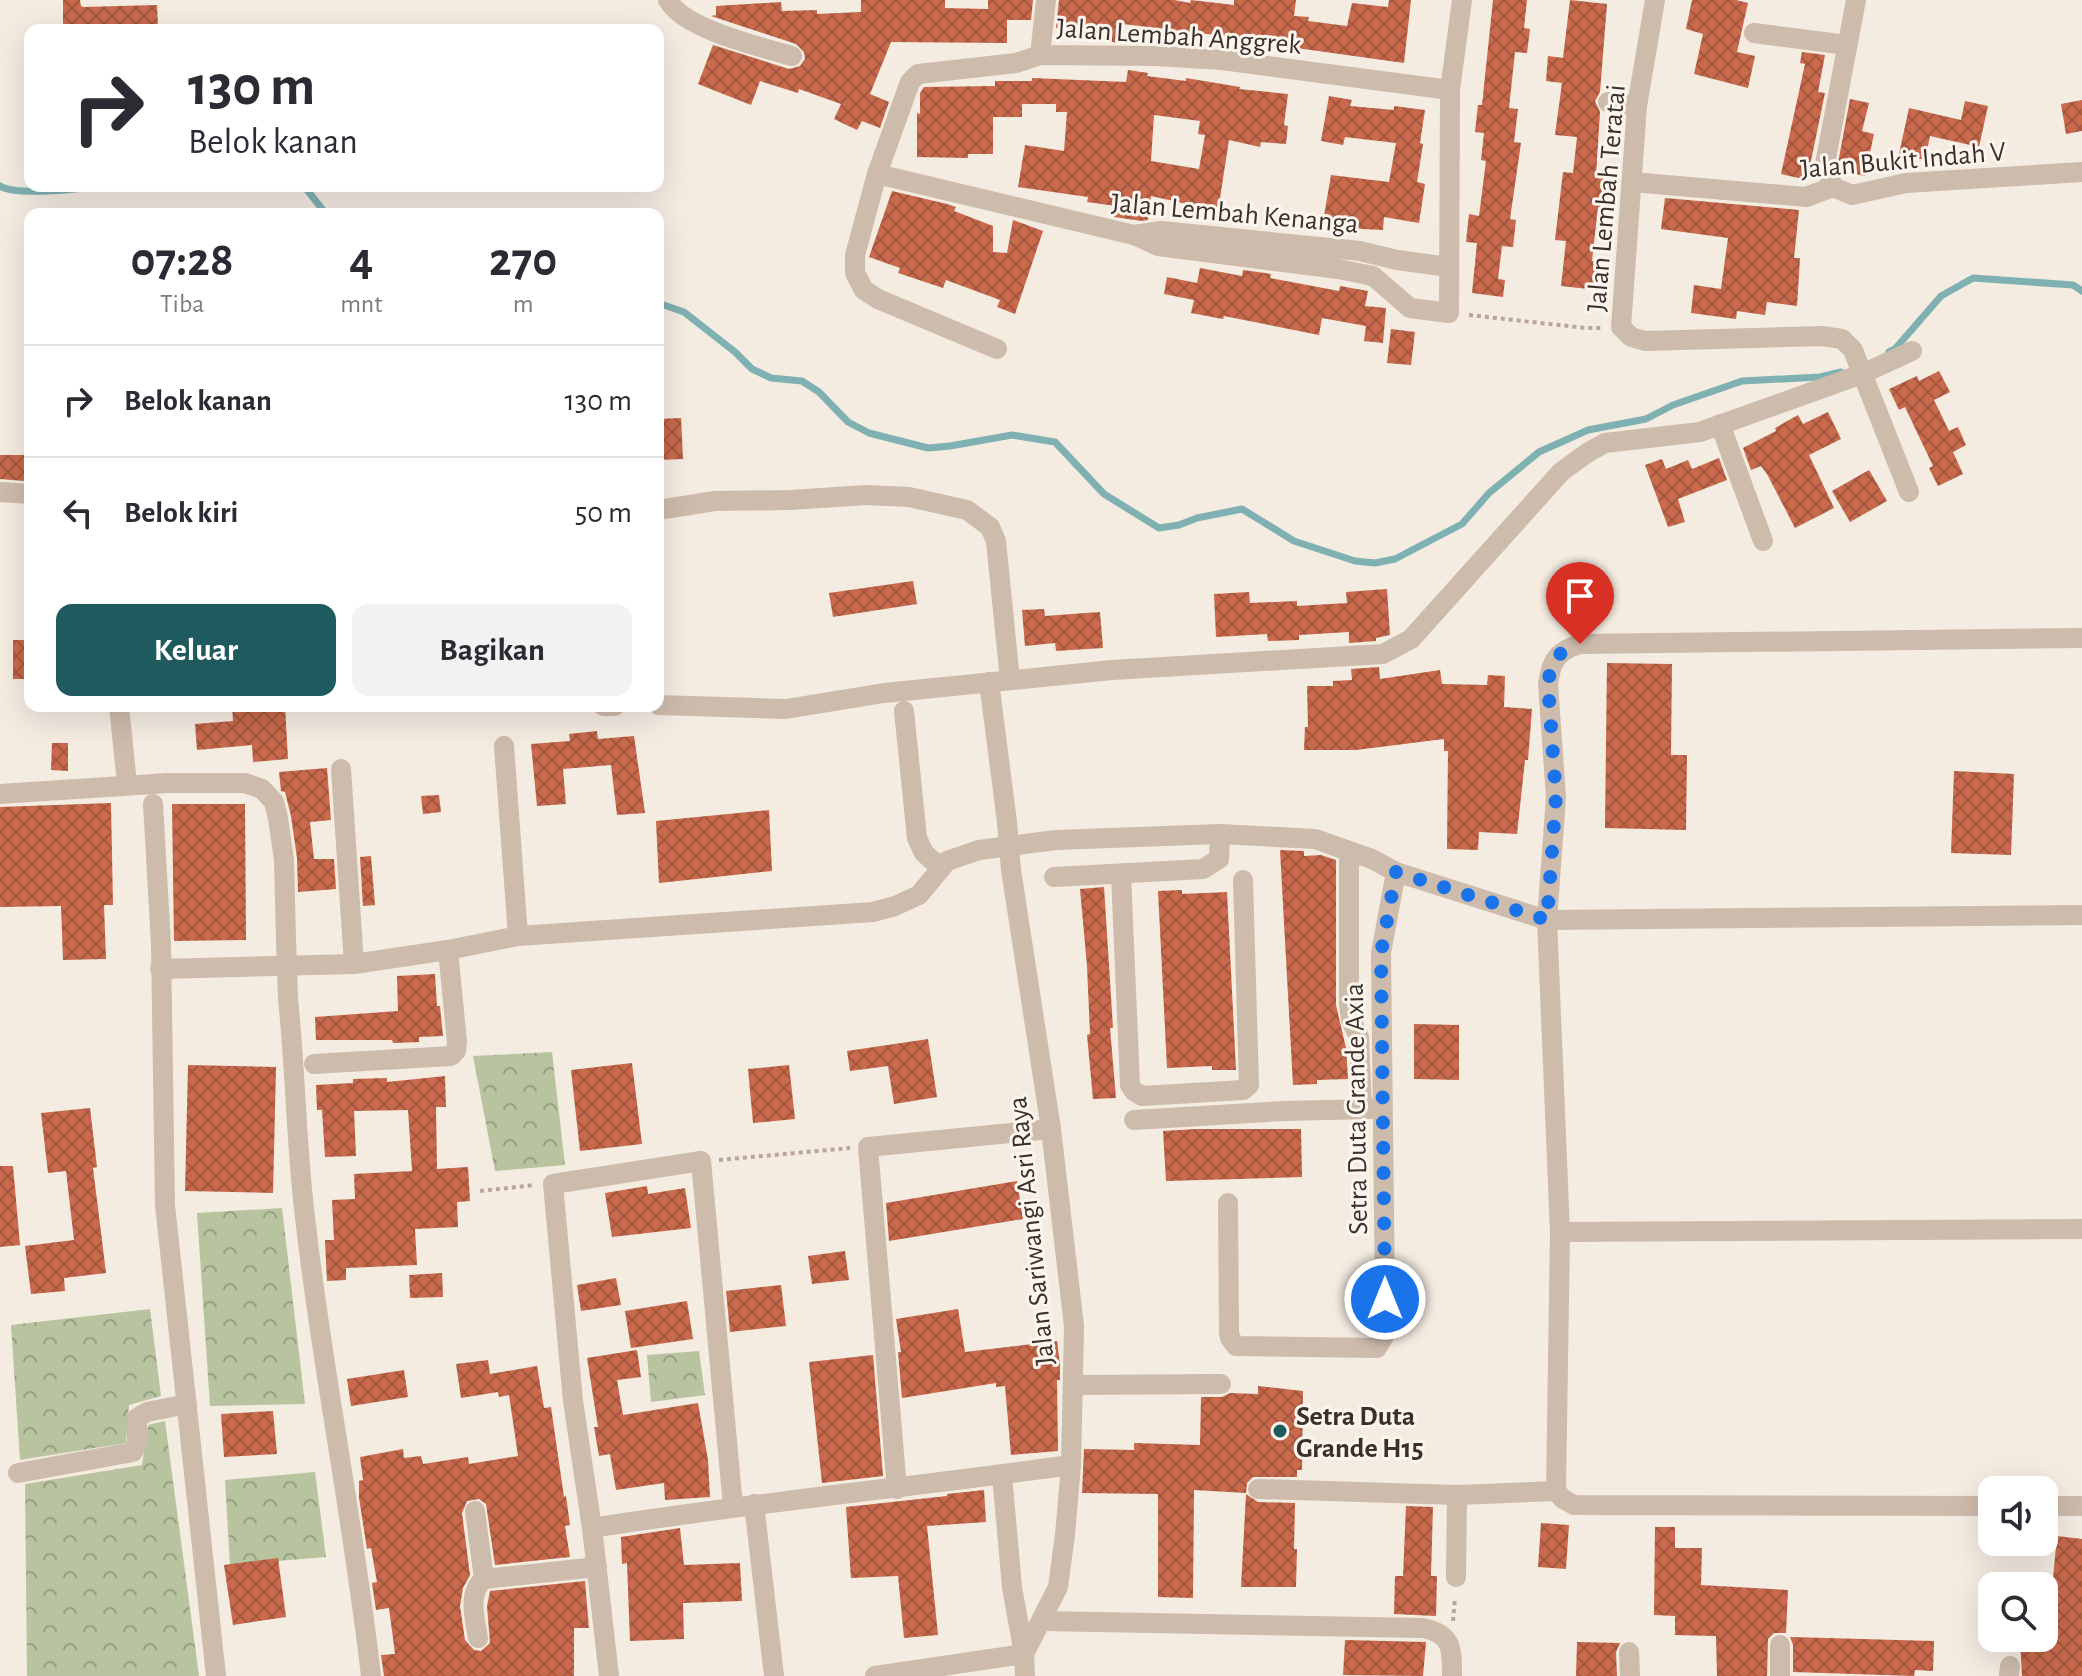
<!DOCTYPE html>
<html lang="id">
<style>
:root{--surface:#fff;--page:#f2f2f3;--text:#2b2b33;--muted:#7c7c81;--line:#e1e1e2;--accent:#1f5a5e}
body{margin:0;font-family:"Alegreya Sans",sans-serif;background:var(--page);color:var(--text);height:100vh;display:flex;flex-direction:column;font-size:30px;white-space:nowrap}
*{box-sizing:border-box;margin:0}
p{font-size:26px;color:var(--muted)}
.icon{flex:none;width:44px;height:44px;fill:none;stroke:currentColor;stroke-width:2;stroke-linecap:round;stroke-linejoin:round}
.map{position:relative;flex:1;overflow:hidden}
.drawer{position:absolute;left:24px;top:208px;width:640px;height:504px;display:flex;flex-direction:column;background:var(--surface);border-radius:16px;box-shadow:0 8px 32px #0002}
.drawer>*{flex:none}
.top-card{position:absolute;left:24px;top:24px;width:640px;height:168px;border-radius:16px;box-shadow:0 8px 32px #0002;background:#fff;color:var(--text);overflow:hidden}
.tools{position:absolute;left:1978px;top:1476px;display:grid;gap:16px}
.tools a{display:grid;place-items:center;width:80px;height:80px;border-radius:16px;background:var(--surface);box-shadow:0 8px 32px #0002;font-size:40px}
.pin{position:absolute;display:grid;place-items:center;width:68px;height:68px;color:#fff;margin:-82px -34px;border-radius:50% 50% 50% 0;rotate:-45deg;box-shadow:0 0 8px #0007}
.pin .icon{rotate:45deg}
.me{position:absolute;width:88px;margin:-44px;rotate:0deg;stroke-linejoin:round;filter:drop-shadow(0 0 6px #0008)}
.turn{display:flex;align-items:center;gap:28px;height:168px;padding:0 32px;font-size:36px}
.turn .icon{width:104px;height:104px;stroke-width:2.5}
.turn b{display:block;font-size:56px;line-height:68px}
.eta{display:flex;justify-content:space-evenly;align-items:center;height:136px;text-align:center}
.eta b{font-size:48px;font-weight:700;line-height:56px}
.cta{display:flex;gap:16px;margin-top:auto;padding:16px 32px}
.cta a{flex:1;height:92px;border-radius:16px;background:var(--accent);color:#fff;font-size:32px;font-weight:700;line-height:92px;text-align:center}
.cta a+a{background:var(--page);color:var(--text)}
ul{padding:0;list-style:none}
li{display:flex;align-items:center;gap:24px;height:112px;padding:0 32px;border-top:2px solid var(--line)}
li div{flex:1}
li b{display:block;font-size:30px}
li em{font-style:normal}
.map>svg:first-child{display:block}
.park{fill:url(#park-crowns)}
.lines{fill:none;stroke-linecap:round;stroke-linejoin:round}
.stream{stroke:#7fb0b2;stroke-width:7}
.building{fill:url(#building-cross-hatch);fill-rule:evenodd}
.path{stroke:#b9a596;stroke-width:4;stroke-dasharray:4 4;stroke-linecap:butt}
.minor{stroke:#cdbbac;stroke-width:20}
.minor-bridge{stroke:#cdbbac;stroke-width:20}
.route{stroke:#1a73e8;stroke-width:14;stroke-dasharray:0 25.2}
.poi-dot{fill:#1f5a5e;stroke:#fbf5ee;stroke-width:3}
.labels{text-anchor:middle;stroke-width:6;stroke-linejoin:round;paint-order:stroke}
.street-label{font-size:28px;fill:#3b302b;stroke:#fbf5ee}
.poi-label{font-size:28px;font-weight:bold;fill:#3b302b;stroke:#fbf5ee;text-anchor:start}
</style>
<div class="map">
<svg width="2082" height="1676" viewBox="0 0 2082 1676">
<defs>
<pattern id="park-crowns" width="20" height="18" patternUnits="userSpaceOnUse" patternTransform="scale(2)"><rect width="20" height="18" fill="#b8c4a0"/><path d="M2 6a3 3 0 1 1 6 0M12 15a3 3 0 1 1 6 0" fill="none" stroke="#97a083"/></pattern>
<pattern id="building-cross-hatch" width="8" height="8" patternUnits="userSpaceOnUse" patternTransform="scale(2)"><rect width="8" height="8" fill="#c8694b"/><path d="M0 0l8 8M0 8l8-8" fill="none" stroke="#a4573f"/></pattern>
</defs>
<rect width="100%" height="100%" fill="#f4ebe1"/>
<!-- park -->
<g class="park">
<path d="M552,1052L565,1165L495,1171L473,1056Z"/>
<path d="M282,1208L305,1404L210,1406L197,1213Z"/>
<path d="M150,1309L161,1396L129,1405L126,1443L20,1460L11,1325Z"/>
<path d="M699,1351L705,1395L651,1402L647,1355Z"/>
<path d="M165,1421L199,1676H27L25,1484L142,1465L148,1425Z"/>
<path d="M315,1472L326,1557L230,1565L225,1480Z"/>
</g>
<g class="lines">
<!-- stream -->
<g class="stream">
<path d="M0,186C14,195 73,191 90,186"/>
<path d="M304,186L326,214"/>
<path d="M658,303L684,312L735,352L752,369L771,378L802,381L819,392L848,422L869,433L928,448L950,446L1012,435L1055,442L1104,494L1159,528L1179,525L1197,518L1242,509L1294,541L1355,561L1375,563L1395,559L1462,524L1489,493L1539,452L1588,430L1646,419L1673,405L1742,381L1820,377L1841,372"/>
<path d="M1889,352L1895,349L1941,296L1973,278L2073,285L2082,291"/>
</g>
</g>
<!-- building -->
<g class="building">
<path d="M63,0H80L81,6L84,7L157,5L158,26L98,28V24L63,25Z"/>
<path d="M861,0H945V8L988,9V0H1033L1031,20H1007V43L891,42L870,94L889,102L880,128L862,121L857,130L834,119L841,104L799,89L798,93L760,81L751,105L698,84L713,45L789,69L800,66L805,59L804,52L796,44L711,16L716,15V6L781,2L782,11L817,10V14L861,12Z"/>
<path d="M1059,0H1174L1190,3L1191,0L1234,5V0H1296L1294,16L1309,17L1308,21L1347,26L1352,3L1388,7L1389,0H1411L1404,63L1275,45V42L1123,24L1117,43L1101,39L1102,35L1056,28Z"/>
<path d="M1493,0H1527L1524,28L1530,29L1527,53L1515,52L1509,108L1518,109L1514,142L1521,143L1510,219L1516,220L1513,247L1502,246L1498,279L1505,280L1503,297L1472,293L1477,243L1466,242L1469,214L1479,216L1486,161L1481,160L1484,133L1475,132L1478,105H1482Z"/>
<path d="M1570,0L1607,4L1600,92L1595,101L1600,112L1596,176L1610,178L1606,208L1598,207L1592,261L1601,262L1597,290L1561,286L1566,241L1555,240L1563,172L1573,173L1577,137L1555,135L1562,83L1546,81L1548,56L1563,58Z"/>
<path d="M1692,0H1736L1748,3L1737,52L1755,56L1748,88L1694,74L1703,34L1686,29Z"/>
<path d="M1802,52L1825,55L1818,92L1825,93L1807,180L1781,174L1805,64L1800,63Z"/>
<path d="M1128,70L1148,73L1147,76L1186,81V78L1240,87L1239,89L1288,94L1284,125L1288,126L1286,144L1261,142L1260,147L1229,140L1218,211L1151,196L1148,220L1142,221L1114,217L1116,206L1087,202L1088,197L1018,187L1025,145L1064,151L1067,112H1056V104H1022V117H993V154H968V158L917,157V113L920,114V93L924,87L995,86V81H1032V78L1126,82ZM1154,115L1200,121L1198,134L1205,135L1199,169L1151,161Z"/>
<path d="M1329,96L1352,100L1350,106L1394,110V106L1425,110L1420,143L1423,144L1417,182L1425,184L1419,223L1384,217L1383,230L1362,229L1323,222L1331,175L1389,182L1396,143L1345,137L1343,145L1321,141Z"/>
<path d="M1850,99L1869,103L1862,131L1874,134L1865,176L1841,171L1838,163Z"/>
<path d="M2082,100V131L2066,134L2061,104Z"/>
<path d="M1965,101L1988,106L1979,147L1930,136L1925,160L1899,154L1909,108L1961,120Z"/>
<path d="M892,191L947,204L956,207L954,211L993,226V252L1007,253L1013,220L1043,231L1015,314L997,307L1000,300L946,280L943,288L898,273L900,268L869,257Z"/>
<path d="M1665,198L1799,210L1794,258H1800L1797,306L1767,302L1765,315L1737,311L1736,319L1691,313L1694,285L1721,289L1728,238L1661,229Z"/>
<path d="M1200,268L1242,276L1243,270L1265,273L1271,274L1270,278L1339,291L1340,286L1368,291L1365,306L1386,308L1383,343L1364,341L1366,326L1322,318L1319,335L1224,316L1223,319L1191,313L1194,300L1164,294L1167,277L1197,283Z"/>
<path d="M1391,329L1415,332L1411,365L1387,363Z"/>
<path d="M1939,371L1950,392L1934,400L1949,431L1958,427L1966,445L1953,452L1963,474L1938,486L1929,468L1933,466L1905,407L1899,410L1889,389L1917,376L1919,381Z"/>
<path d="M1828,412L1841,439L1809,455L1834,508L1795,528L1767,474L1761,466L1751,470L1743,448L1776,431L1775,428L1798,415L1803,424Z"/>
<path d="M681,418L683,459L659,460L658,419Z"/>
<path d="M0,455H24V481L0,479Z"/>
<path d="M1719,458L1727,480L1678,499L1685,522L1668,527L1645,465L1662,459L1666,469L1688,460L1692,469Z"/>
<path d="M1869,470L1887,501L1850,522L1832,491Z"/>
<path d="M913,581L917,604L833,617L829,593Z"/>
<path d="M1387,589L1390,635L1376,638V641L1349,643V632L1299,635V640L1268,641L1267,634L1216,637L1214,594L1249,592L1250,603L1297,601V606L1347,603L1346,592Z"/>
<path d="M1044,609L1045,616L1100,612L1103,648L1056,651L1055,643L1025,646L1022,610Z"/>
<rect x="13" y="640" width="17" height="39"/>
<path d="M1607,663L1672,664L1671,755H1687L1686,830L1605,828Z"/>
<path d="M1379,667L1380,679L1440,670L1442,684L1487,685L1488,675L1505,676L1504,707L1532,709L1528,760H1525L1517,834L1479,832L1478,850L1447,849L1448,751H1444V739L1356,750H1304L1305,727H1308L1307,686H1333V681L1352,680L1351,669Z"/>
<path d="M232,706H285L288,759L253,762L252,745L197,750L195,724L233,721Z"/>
<path d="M597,731L598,739L634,736L645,813L617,815L611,765L563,769L566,804L537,806L531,744L570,741L569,734Z"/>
<path d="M52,743H68V771L51,770Z"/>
<path d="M327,768L331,820L310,822L314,859H334L336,889L298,892L297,858L291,816L285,792L281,791L279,772Z"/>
<path d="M1954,771L2014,774L2011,855L1951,853Z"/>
<path d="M439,795L441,812L423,814L421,796Z"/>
<path d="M111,803L113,905H104L106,959L63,960L61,906L0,907V807Z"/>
<path d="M172,804H245L246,940L174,941Z"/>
<path d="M769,810L772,871L659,883L656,821Z"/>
<path d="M1280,850L1304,851V856L1321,855L1336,860V1005L1346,1048L1348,1079L1317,1080V1084L1293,1085Z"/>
<path d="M371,856L375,905L363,906L360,857Z"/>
<path d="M1104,887L1113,1028H1110L1116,1098L1093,1099L1087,1035L1090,1034L1087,966L1080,889Z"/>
<path d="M1182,890V894L1227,892L1236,1070H1212V1066L1167,1068L1158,891Z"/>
<path d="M435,974L437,1006H440L443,1036L419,1037V1042L393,1043L392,1040H316L315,1017L398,1011L397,976Z"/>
<path d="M1414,1024L1459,1025V1080L1414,1079Z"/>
<path d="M928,1039L937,1097L894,1104L888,1066L850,1071L847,1051Z"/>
<path d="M632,1063L642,1144L580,1151L571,1070Z"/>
<path d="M188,1065L276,1067L273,1193L185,1191Z"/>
<path d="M789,1065L795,1119L753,1123L748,1069Z"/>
<path d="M445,1076L446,1107H436L437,1169L468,1167L470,1201L457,1202L458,1227L415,1229L417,1265L346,1268V1280L327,1281L325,1240H334L332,1200L355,1199L354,1174L412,1171L408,1110L354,1111L356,1156L325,1157L322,1110H317L316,1085L353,1083V1079L387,1078V1082Z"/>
<path d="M90,1108L97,1167L93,1168L106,1273L64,1278L65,1291L31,1294L25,1246L74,1240L66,1171L48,1173L41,1113Z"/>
<path d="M1196,1129H1301L1302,1177L1166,1181L1163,1131Z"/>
<path d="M0,1166H13L20,1245L0,1247Z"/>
<path d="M1017,1181L1023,1219L889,1241L886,1203Z"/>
<path d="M647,1186L648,1194L685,1188L691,1228L612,1237L605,1193Z"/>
<path d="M845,1251L849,1280L812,1284L808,1256Z"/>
<path d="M442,1273L443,1297L410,1298L409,1275Z"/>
<path d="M616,1278L621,1305L581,1311L577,1285Z"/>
<path d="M781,1285L786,1326L730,1332L726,1291Z"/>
<path d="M687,1301L693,1339L631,1348L625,1311Z"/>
<path d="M958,1309L965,1352L1057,1341L1060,1364V1380H1057L1058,1451L1011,1455L1005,1386L996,1387V1383L902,1398L898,1352H901L896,1319Z"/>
<path d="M637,1350L641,1377L617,1380L623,1415L698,1403L708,1460L710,1497L665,1500L664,1483L616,1490L610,1454L599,1456L594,1427H598L587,1358Z"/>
<path d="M873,1355L883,1476L822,1483L809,1362Z"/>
<path d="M488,1360L490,1374L537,1366L544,1408L551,1407L564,1497L566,1496L570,1525L565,1526L570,1557L495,1565L486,1504L479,1499L467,1501L462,1513L470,1575L463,1588L460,1606L465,1640L474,1650L481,1651L490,1643L487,1606L490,1591L585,1581L589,1628H574V1676H384L381,1655L395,1654L389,1608L376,1610L372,1583L377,1582L371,1548L367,1549L359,1498V1481L363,1480L360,1457L403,1449L404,1458L421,1456L423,1464L468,1457L469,1464L518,1456L509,1395L499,1397L498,1392L461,1398L456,1364Z"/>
<path d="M404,1370L408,1397L351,1406L347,1379Z"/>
<path d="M1258,1386L1303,1391L1302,1470H1297V1477H1253L1247,1483L1246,1493L1194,1490L1193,1598L1158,1597V1494L1082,1493L1084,1449L1134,1450V1443L1200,1445L1201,1397H1222L1230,1393L1258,1394Z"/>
<path d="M273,1411L277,1454L224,1457L221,1414Z"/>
<path d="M984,1490L986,1522L927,1526L938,1635L904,1638L898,1576L851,1578L846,1507L947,1496V1494Z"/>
<path d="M1246,1494L1258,1502L1295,1503L1294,1549H1297L1296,1587H1241Z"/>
<path d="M1406,1506L1433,1507L1431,1576H1437L1436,1616L1394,1614L1395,1576H1403Z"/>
<path d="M1541,1523L1569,1525L1566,1569L1538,1567Z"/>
<path d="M1655,1527H1675V1548H1702L1701,1585L1788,1590L1786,1633H1774L1768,1639L1767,1676H1717L1716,1636L1675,1635V1616L1654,1615Z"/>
<path d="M680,1528L684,1565L740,1563L742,1601L683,1603L684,1639L630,1641L627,1563L622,1564L621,1537Z"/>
<path d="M2057,1536L2082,1539V1676H2022L2020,1638H2044V1631H2048Z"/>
<path d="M278,1558L286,1617L233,1625L224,1565Z"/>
<path d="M1790,1637L1934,1641L1933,1671L1915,1670L1914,1676L1793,1672V1645Z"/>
<path d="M1345,1640L1426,1642L1423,1676L1343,1675Z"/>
<path d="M1577,1642L1620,1643L1616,1652L1617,1676H1576Z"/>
</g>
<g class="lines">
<!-- path -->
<g class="path">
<path d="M1469,315L1586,328H1603"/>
<path d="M478,706L487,709L585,707"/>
<path d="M719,1160L850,1148"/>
<path d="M480,1191L535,1185"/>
<path d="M1453,1621L1455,1597"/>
</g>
<!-- minor -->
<g class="minor">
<path d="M668,0C683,29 761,47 792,56"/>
<path d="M1655,0L1637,106L1621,327L1631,337L1645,341L1822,336L1842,339L1853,350L1909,492"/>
<path d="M1754,33L1847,45"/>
<path d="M1040,55L1046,0"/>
<path d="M1608,102L1637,106"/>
<path d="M877,174L1134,235L1161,231L1360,251L1397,260L1449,267"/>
<path d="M1632,182L1806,197L1833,187L1852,195L1906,183L2082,172"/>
<path d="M1833,187L1825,164L1856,0"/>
<path d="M1134,235L1158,246L1338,269L1373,276L1410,308L1449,313L1450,90L1462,0"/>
<path d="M997,349L878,299L864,290L855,273V255L877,174L910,82L918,74L1016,63L1040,55L1156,56L1222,60L1450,90"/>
<path d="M1720,424L1763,541"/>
<path d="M0,492L30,494"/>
<path d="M658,510L715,501L791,500L866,495L909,497L967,510L990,527L996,541L1010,680"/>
<path d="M989,682L1007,822"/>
<path d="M658,705L786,709L884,693L1112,670L1383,654L1411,639L1561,472L1587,453L1605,443L1700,432L1862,374L1912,351"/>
<path d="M119,706L127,784"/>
<path d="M603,706H615"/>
<path d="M904,711L917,838L924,853L941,868"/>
<path d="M504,746L518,936"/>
<path d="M341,769L354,964"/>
<path d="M0,794L168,783H245L262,789L274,802L278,818L284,860L286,939"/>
<path d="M153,804L161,944L165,1205L216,1676"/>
<path d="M1349,851V1005L1351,1020L1359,1037L1362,1109"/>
<path d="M1011,870L1051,1129L1074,1326L1071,1465L1065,1535L1058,1587L1024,1654L1025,1676"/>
<path d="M1121,874L1130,1085L1134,1091L1142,1096L1243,1090L1249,1085L1243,880"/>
<path d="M1054,877L1203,869L1219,859L1220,834"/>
<path d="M160,969L354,964L448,950L518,936L873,912L895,906L919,895L947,861L979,850L1056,840L1220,834L1315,839L1372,859L1396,872L1547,920L2082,915"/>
<path d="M288,999C295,1065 296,1133 303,1199C320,1359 353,1516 371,1676"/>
<path d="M314,1064L451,1056L456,1051L457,1042L448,950"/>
<path d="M1134,1120L1283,1111L1373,1109"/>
<path d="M1228,1203L1229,1332L1230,1338L1236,1346L1377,1348L1384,1336L1385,1299L1381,953L1396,872"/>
<path d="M1560,1232L2082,1229"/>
<path d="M1073,1385L1221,1384"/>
<path d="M18,1473L133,1452L137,1443V1418L147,1412L187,1404"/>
<path d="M897,1489L868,1147L1051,1129"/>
<path d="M1258,1489L1457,1495L1556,1491"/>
<path d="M754,1504L774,1676"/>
<path d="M1992,1506L1574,1505L1563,1499L1556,1491L1560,1232L1547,920L1556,797L1548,684C1551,661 1557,651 1580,644L2082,638"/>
<path d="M2044,1506H2082"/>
<path d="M475,1511L484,1579C467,1593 475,1619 478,1638"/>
<path d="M592,1528C751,1503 911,1487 1071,1465"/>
<path d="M1456,1577L1457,1495"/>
<path d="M484,1579L597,1567"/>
<path d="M1042,1621L1423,1628C1453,1634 1452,1650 1452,1676"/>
<path d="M1780,1645V1676"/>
<path d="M1629,1652L1630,1676"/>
<path d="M609,1676L592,1528L573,1401L553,1184L701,1161L733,1506"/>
<path d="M875,1676L1024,1654L1012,1587L1002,1475"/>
<path d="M2009,1676L2010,1666"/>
</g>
<!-- minor-bridge -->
<g class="minor-bridge">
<path d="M1007,822L1011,870"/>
<path d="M286,939L288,999"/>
</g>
</g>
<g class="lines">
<!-- route -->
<path class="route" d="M1385,1299L1381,953L1396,872L1547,920L1556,797L1548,684C1551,661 1557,651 1580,644"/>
</g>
<!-- markers -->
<circle class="poi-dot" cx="1280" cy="1431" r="8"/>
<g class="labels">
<!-- street labels -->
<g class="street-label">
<text transform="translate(1179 35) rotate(4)" y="10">Jalan Lembah Anggrek</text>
<text transform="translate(1903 159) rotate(-5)" y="10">Jalan Bukit Indah V</text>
<text transform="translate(1605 198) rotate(-85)" y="10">Jalan Lembah Teratai</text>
<text transform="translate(1235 212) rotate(5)" y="10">Jalan Lembah Kenanga</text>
<text transform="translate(1355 1109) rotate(-91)" y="10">Setra Duta Grande Axia</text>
<text transform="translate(1030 1231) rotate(-96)" y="10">Jalan Sariwangi Asri Raya</text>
</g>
<!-- poi labels -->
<g class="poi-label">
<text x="1296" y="1425">Setra Duta<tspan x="1296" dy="32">Grande H15</tspan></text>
</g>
</g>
</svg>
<div class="tools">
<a><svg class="icon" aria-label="sound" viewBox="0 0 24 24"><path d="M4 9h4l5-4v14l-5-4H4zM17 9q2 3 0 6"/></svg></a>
<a><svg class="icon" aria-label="search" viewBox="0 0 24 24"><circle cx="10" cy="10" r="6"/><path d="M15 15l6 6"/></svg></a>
</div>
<div class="pin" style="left:1580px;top:644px;background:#d93025"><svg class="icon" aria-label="arrive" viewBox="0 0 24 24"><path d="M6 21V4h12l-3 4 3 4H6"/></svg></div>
<svg class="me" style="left:1385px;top:1299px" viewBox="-20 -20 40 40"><circle r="17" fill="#1a73e8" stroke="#fff" stroke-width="3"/><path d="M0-11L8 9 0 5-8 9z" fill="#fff"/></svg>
<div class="top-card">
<div class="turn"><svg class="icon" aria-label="right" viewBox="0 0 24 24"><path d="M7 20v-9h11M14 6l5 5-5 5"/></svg><div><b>130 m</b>Belok kanan</div></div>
</div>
<section class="drawer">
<div class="eta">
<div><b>07:28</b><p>Tiba</p></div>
<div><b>4</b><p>mnt</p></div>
<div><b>270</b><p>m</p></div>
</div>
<ul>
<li><svg class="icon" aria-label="right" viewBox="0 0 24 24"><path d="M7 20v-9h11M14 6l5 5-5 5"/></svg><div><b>Belok kanan</b></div><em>130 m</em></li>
<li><svg class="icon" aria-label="left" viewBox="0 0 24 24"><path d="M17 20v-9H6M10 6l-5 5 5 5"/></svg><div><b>Belok kiri</b></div><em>50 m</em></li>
</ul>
<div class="cta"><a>Keluar</a><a>Bagikan</a></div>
</section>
</div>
